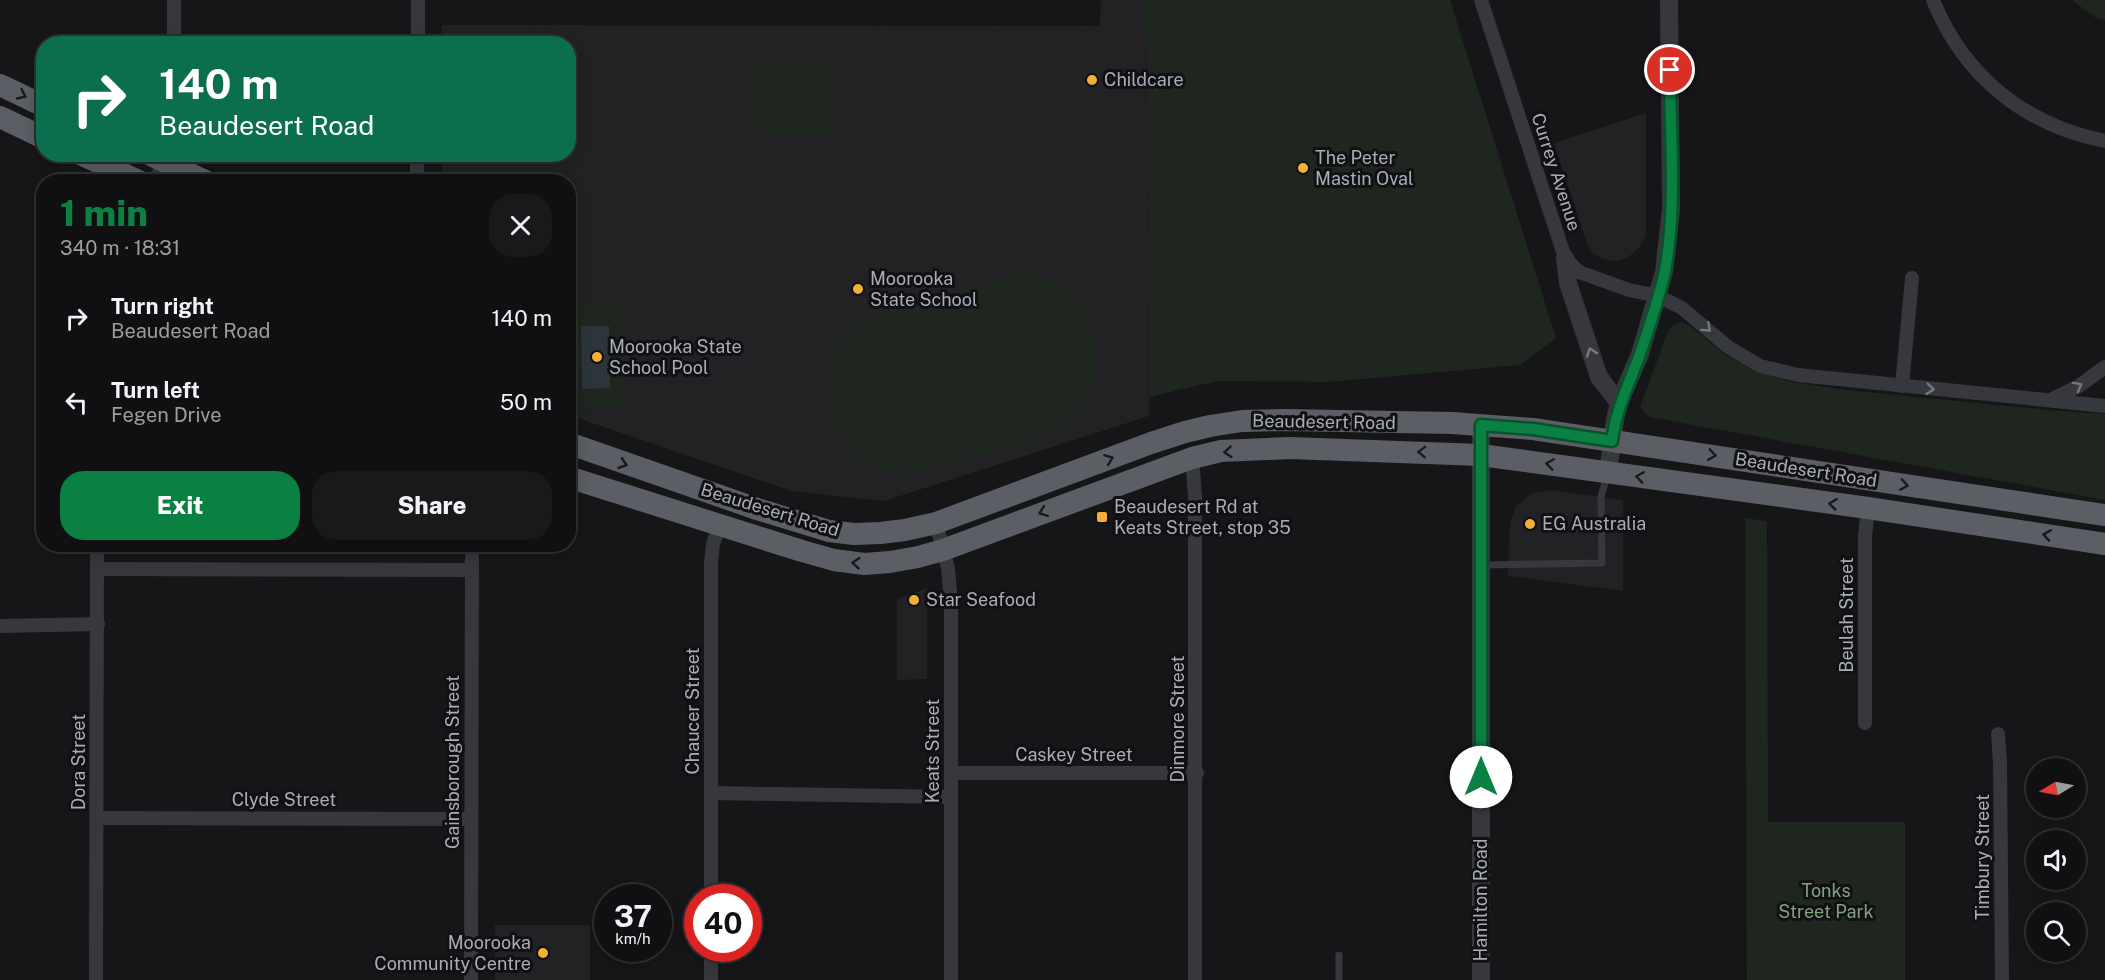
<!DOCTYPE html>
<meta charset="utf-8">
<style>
:root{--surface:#101012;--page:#19191b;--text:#f1f3f6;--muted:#9c9d9f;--line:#303032;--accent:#0b8043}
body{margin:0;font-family:"Public Sans",sans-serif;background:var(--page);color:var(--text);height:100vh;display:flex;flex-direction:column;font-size:22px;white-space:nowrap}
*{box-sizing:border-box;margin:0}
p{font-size:20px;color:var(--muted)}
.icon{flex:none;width:33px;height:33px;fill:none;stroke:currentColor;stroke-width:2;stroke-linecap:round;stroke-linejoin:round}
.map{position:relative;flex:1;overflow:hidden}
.drawer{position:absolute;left:36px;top:174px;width:540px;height:378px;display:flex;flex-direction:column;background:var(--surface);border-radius:24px;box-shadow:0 3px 15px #0003,0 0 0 2px var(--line)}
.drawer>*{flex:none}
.hud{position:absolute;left:36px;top:36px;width:540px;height:126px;border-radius:24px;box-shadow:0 3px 15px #0003,0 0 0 2px var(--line);background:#0b6e4f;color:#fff;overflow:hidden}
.needle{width:39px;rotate:260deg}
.buttons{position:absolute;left:2026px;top:758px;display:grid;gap:12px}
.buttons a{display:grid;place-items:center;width:60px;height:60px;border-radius:50%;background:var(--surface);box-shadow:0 3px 15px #0003,0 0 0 2px var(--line);font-size:30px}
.speed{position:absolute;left:594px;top:884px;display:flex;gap:12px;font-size:30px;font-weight:700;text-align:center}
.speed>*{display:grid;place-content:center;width:78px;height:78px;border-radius:50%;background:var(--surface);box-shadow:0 3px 15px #0003,0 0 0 2px var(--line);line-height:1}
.speed small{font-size:15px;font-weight:400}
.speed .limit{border:9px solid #d22;background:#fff;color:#111}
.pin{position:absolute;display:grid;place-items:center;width:51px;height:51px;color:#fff;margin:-26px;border:3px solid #fff;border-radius:50%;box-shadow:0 2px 6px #0007}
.me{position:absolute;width:66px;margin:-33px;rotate:0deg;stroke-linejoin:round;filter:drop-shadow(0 0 4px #0008)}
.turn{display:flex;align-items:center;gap:21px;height:126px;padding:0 24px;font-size:27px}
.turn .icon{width:78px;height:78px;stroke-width:2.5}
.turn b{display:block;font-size:42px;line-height:51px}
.round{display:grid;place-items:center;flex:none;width:63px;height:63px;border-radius:24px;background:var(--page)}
.overview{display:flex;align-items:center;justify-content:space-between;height:102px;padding:0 24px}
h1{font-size:36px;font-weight:800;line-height:45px;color:var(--accent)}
.action{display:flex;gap:12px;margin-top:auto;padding:12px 24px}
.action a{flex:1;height:69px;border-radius:24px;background:var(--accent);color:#fff;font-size:24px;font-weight:800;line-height:69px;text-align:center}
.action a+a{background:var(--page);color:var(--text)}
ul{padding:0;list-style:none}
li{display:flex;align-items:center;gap:18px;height:84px;padding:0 24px}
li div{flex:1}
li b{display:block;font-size:22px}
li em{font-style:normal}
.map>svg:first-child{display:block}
.built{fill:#222225}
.green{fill:#1e261f}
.water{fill:#2c353c}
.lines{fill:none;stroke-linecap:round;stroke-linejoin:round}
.service{stroke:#37383d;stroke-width:7}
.minor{stroke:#37383d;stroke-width:14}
.tertiary{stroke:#37383d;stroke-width:18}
.trunk{stroke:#5b5e65;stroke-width:22}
.oneway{stroke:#18191b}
.oneway2{stroke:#757881}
.route-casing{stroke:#07532c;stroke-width:15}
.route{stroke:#0b8043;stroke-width:10}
.poi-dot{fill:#f2b134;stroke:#111113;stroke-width:2}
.labels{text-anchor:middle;stroke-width:6;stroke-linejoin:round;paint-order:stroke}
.poi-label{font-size:18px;fill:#a8adb8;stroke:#111113;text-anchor:start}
.street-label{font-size:18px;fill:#a8adb8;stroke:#111113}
.park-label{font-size:18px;fill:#7fa381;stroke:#111113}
</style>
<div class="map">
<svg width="2105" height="980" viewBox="0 0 2105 980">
<rect width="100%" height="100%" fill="#161618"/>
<!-- built -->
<g class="built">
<path d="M1101,0H1146L1149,416L884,501L791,491L569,415L568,182L443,181L442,155L568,154V44L442,43V25L1100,26Z"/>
<path d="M1646,113V236L1638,249L1627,258L1614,261L1602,259L1593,253L1587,244L1554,143Z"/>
<path d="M1552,490L1623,500V591L1508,576L1510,522L1516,506L1532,493Z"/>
<path d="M927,588V679L897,680V599Z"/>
<rect x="495" y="925" width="95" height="55"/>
</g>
<!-- green -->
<g class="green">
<path d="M1146,0H1450L1556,338L1520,365L1328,382L1217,381L1149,397Z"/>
<path d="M2072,0H2105V20L2096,18Z"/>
<path d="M755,59L836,61L832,136L753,134Z"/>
<path d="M1031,272L1064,285L1089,319L1096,356L1092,388L1078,416L1035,441L904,475L878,471L858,461L843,438L829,410V364L840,337L866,318L994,280Z"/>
<path d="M625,304V409H569L568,305Z"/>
<path d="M1682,322L1691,327L1725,355L1757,372L1792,382L1846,390L2049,410L2105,414V500L1649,417L1640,407L1667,334L1672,326Z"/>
<path d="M1745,518L1767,521L1768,822H1905V980H1747Z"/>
</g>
<!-- water -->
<path class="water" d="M581,326H609L610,388L582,389Z"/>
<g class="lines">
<!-- service -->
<g class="service">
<path d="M1483,565L1602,563L1601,497L1607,475"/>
<path d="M1339,955V980"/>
</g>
<!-- minor -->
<g class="minor">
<path d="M174,0V44"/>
<path d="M1481,0L1565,258L1579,272L1629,290L1658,296L1682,308L1728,347L1760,366L1798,375L2105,406"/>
<path d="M1933,0C1964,76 2024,125 2105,141"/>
<path d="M418,44V0"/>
<path d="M417,154V182"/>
<path d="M102,182L112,154"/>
<path d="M155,182L166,156"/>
<path d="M1902,386L1912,278"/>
<path d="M2050,400L2079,386L2105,367"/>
<path d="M1192,458L1195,496V980"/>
<path d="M936,523L948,568L951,604V980"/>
<path d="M97,569L472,570"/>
<path d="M0,626L98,624"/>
<path d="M1865,723V536L1868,508"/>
<path d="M1998,734L2000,762L2002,980"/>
<path d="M951,773H1197"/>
<path d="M711,793L951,797"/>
<path d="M97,818L470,819"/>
<path d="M711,897V563L713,544L719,526"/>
<path d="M96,980L97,544"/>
<path d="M471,980L472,544"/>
<path d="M711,980V948"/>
</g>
<!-- tertiary -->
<g class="tertiary">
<path d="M1565,258L1568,283L1599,377L1619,403"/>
<path d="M1608,473L1615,420L1619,403L1640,354L1664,272L1671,209L1669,0"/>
<path d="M1481,980V425"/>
</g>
<!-- trunk -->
<g class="trunk">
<path d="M0,85L44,106"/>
<path d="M0,117L44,138"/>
<path d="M80,154L141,182"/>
<path d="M149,154L207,182"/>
<path d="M568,443L757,509L829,531L854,534L880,533L905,530L936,523L1151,443L1185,432L1210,426L1242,421L1285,420L1452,423L1533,429L2105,515"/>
<path d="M568,477L802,551L834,560L864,564L890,562L918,557L943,550L1192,458L1221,451L1290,448L1481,455L1868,508L2105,544"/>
</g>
</g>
<!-- one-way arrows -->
<defs><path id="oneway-chevron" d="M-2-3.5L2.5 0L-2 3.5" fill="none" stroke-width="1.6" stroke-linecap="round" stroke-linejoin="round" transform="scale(1.5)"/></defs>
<g class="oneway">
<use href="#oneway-chevron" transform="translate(22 95) rotate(25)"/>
<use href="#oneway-chevron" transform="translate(1228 452) rotate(175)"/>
<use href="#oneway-chevron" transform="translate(1422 452) rotate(-178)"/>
<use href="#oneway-chevron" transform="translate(1712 455) rotate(8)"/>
<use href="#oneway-chevron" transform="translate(1109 459) rotate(-21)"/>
<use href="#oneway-chevron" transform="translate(623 464) rotate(19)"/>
<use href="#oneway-chevron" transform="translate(1550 464) rotate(-172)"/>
<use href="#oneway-chevron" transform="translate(1640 477) rotate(-172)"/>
<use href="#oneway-chevron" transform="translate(1904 485) rotate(9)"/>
<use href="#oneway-chevron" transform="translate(1833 504) rotate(-173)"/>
<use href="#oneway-chevron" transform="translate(1043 512) rotate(159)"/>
<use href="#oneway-chevron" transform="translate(2047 535) rotate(-171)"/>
<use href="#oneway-chevron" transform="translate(856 563) rotate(-175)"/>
</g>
<g class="oneway2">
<use href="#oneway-chevron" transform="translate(1707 328) rotate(42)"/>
<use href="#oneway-chevron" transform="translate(1591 352) rotate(-109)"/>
<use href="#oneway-chevron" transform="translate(2078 386) rotate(-29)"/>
<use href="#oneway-chevron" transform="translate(1930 389) rotate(6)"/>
</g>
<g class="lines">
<defs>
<path id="route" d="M1481,777V425L1533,429L1612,441C1616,409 1629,384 1640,354C1649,328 1659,299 1665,271C1677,205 1670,136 1670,70"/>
</defs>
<!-- route casing -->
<use href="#route" class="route-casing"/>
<!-- route -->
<use href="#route" class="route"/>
</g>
<!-- markers -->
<g class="poi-dot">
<circle cx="1092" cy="80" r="6"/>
<circle cx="1303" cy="168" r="6"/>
<circle cx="858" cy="289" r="6"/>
<circle cx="597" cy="357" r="6"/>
<rect x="1096" y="511" width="12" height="12" rx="3"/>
<circle cx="1530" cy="524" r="6"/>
<circle cx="914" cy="600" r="6"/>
<circle cx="543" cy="953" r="6"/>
</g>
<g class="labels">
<!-- poi labels -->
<g class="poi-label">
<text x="1104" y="86">Childcare</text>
<text x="1315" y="164">The Peter<tspan x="1315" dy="21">Mastin Oval</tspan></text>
<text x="870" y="285">Moorooka<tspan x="870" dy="21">State School</tspan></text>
<text x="609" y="353">Moorooka State<tspan x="609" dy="21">School Pool</tspan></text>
<text x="1114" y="513">Beaudesert Rd at<tspan x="1114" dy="21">Keats Street, stop 35</tspan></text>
<text x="1542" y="530">EG Australia</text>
<text x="926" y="606">Star Seafood</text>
<text x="531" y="949" text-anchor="end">Moorooka<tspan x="531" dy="21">Community Centre</tspan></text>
</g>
<!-- street labels -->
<g class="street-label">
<text transform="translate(1556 172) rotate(72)" y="6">Currey Avenue</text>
<text transform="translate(1324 422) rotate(1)" y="6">Beaudesert Road</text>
<text transform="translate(1806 470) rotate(9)" y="6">Beaudesert Road</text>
<text transform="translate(770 510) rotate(17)" y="6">Beaudesert Road</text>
<text transform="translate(1847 615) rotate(-90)" y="6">Beulah Street</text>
<text transform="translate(693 711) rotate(-90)" y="6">Chaucer Street</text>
<text transform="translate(1178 719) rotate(-90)" y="6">Dinmore Street</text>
<text transform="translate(933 751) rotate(-90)" y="6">Keats Street</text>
<text x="1074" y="761">Caskey Street</text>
<text transform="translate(79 762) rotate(-90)" y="6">Dora Street</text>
<text transform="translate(453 762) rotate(-90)" y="6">Gainsborough Street</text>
<text x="284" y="806">Clyde Street</text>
<text transform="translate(1983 857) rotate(-90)" y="6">Timbury Street</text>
<text transform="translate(1481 900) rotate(-90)" y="6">Hamilton Road</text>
</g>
<!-- park labels -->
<g class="park-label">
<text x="1826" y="897">Tonks<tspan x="1826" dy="21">Street Park</tspan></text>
</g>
</g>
</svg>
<div class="buttons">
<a><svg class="needle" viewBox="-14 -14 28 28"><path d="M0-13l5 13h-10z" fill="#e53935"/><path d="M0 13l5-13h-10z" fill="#9c9d9f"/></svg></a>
<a><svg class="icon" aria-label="sound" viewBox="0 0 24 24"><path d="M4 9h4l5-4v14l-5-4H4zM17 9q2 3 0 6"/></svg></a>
<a><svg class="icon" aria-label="search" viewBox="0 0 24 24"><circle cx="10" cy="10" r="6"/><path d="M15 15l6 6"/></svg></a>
</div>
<div class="speed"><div>37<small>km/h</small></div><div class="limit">40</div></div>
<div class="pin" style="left:1670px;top:70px;background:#d93025"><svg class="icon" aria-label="arrive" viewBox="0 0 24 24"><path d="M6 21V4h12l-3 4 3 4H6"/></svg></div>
<svg class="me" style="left:1481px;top:777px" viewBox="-20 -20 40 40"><circle r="19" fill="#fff"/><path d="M0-13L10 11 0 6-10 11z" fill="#0b8043"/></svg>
<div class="hud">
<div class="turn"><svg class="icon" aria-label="right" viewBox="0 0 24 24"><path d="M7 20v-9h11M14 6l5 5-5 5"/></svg><div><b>140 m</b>Beaudesert Road</div></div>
</div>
<section class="drawer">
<div class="overview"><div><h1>1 min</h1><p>340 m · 18:31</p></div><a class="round"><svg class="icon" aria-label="close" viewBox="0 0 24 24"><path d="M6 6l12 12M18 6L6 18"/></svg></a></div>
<ul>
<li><svg class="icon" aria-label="right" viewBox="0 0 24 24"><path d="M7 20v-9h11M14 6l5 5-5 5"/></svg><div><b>Turn right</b><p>Beaudesert Road</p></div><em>140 m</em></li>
<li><svg class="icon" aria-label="left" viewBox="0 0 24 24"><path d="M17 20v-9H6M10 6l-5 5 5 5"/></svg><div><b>Turn left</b><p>Fegen Drive</p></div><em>50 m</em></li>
</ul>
<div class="action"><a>Exit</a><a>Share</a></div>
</section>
</div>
